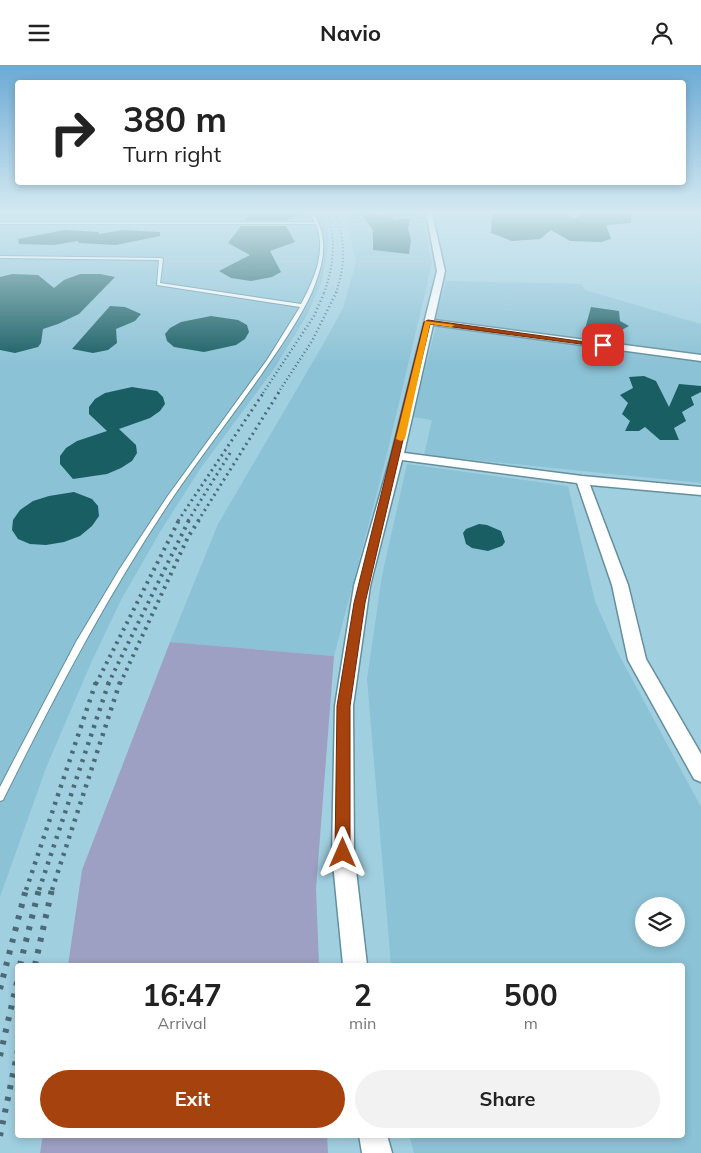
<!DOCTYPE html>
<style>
:root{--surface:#fff;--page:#f2f2f2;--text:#222;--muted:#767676;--accent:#a5420e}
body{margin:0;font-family:Mulish,sans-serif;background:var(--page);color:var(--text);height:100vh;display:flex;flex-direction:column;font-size:19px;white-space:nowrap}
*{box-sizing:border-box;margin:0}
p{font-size:16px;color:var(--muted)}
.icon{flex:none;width:28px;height:28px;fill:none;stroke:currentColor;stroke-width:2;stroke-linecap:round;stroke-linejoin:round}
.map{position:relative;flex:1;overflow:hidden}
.sheet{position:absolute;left:15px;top:898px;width:670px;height:175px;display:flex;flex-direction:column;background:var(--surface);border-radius:5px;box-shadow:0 2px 8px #0003}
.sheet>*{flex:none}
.banner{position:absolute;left:15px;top:15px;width:671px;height:105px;border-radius:5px;box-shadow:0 2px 8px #0003;background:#fff;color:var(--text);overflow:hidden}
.controls{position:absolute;left:635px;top:832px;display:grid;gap:10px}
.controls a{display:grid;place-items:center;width:50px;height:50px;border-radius:50%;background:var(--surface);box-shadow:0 2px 8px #0003;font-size:25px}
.pin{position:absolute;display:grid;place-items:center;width:42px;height:42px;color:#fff;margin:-21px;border-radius:10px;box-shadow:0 2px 8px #0006}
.me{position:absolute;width:55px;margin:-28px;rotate:0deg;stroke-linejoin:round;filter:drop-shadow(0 0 4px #0008)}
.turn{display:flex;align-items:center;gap:18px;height:105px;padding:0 25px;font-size:22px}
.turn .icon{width:65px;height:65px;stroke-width:2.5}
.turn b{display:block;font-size:35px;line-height:42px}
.eta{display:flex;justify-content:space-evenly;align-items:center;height:85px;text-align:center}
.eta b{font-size:30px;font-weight:700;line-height:35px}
.cta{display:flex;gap:10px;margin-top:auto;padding:10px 25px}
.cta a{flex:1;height:58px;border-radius:30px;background:var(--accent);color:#fff;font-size:20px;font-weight:700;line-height:58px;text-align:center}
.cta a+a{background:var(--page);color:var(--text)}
header{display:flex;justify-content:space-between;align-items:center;height:65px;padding:0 25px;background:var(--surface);font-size:22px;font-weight:700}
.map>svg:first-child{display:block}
.built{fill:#8cc2d6;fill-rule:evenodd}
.green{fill:#9ea0c3}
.building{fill:#185e63}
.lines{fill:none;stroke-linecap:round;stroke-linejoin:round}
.service-casing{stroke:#638f9f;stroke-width:2}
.minor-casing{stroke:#638f9f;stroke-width:3}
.service{fill:#fff;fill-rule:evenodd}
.minor{fill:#fff;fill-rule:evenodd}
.rail-far5{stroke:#4b6a75;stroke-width:2;stroke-dasharray:1 2.5;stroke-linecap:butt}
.rail-far4{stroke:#4b6a75;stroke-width:2.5;stroke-dasharray:1 3;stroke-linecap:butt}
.rail-far3{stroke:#4b6a75;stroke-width:3;stroke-dasharray:2 4;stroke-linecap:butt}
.rail-far2{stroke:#4b6a75;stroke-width:4;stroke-dasharray:2.5 5;stroke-linecap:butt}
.rail-far1{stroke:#4b6a75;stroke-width:4.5;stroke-dasharray:3 6;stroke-linecap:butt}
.rail{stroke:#4b6a75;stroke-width:6;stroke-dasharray:4 8;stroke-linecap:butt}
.route{fill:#a5420e;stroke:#6b2b09}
.slow{fill:#f59e0b}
</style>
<header><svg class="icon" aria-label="menu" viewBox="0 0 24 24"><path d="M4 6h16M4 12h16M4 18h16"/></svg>Navio<svg class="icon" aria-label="person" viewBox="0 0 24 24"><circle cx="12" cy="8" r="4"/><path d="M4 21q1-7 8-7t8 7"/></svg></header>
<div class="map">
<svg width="701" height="1088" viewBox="0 0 701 1088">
<rect width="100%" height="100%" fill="#a0cfe0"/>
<!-- built -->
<g class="built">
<path d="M0,148H321L329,174L322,215L307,250L274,304L200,404L160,467L121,535L91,598L46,703L0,832Z"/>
<path d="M345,148H421L432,198L386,393L334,591L170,577L218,459L325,276L343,243L356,197Z"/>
<path d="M446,216L582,219L585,225L701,259V290L435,254Z"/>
<path d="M436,261L701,297V418L424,390L432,355L413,352Z"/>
<path d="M407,399L568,421L595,536L617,586L701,742V1088H414L409,1070H682V900H391L367,614L382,511ZM644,841H676V874H644Z"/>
</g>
<!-- green -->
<g class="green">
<path d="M170,577L334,591L316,824L319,900H68L82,805Z"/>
<path d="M43,1070H327L328,1088H40Z"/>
</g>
<!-- building -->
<g class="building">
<path d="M251,148H301L287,155H245Z"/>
<path d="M492,148H565L575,154L583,148H631V158L606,160L611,174L601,177L570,176L551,165L540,174L512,176L491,168Z"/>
<path d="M361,149L388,150L395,155L410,153L408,164L411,175L409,189L373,185V165Z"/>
<path d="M241,161H286L295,177L270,186L281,207L272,212L251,216L231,213L219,206L250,190L228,178Z"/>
<path d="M64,165L99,167V169L123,165L160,167V171L116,180L79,178L78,176L54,180L19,179L18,174Z"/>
<path d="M12,209L38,210L54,223L64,215L80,209H100L115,212L79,249L58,259L43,264L41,278L38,282L15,288L0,285V212Z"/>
<path d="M110,241L125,242L141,249L135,256L116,264L117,278L108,285L93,288L72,284Z"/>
<path d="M591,242L619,246L620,256L629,261L616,268L585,264Z"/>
<path d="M211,251L238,255L247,260L249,267L245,274L236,280L204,287L174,282L167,276L165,269L170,263L181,257Z"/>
<path d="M644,311L656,316L669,342L679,319L701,321V327L691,332L694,340L682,347L686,356L674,363L679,375H660L645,362L639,366H625L630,356L622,349L628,338L620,330L633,323L629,312Z"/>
<path d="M132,322L157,326L163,332L165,339L160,346L150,353L119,364L136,380L137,388L132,396L121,403L107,409L73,414L60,399V391L66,383L77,376L107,366L89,349V342L95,334L105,328Z"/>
<path d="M74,427L92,434L98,441L99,451L92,461L80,471L64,477L46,480L30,479L18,474L12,465L13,455L20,445L33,436L49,431Z"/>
<path d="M479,459L487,460L501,466L505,477L502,481L488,486L472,483L466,479L463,468L466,464Z"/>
</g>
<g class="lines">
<defs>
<path id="service" d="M309,148H313C330,174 323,200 312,227C299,255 281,281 263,307C233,350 200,392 171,435C107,531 54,632 3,735L0,736V722L16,691L76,577L119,505L167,432L267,295L300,242L157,220L159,195L0,193V191L161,193L163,194L160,218L301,239C314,215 327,186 316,159H0V157H315Z"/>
<g id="minor">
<path d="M426,148H432L445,206L434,255L701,290V296L433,260L404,388L582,411L701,422V430L590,420L628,520L646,594L701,689V717L694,714L628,595L612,520L577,418L402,395L370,521L353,641L354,788L367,900H343L332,788L335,641L354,521L391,391L437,206Z"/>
<path d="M359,1070H387L392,1088H362Z"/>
</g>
</defs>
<!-- service casing -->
<use href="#service" class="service-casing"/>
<!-- minor casing -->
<use href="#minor" class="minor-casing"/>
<!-- service -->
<use href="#service" class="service"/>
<!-- minor -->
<use href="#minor" class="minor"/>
<!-- rail-far5 -->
<g class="rail-far5">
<path d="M336,148C345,179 346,196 336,228"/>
<path d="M324,228C334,201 336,176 328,148"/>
</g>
<!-- rail-far4 -->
<g class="rail-far4">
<path d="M263,328L314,251L325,226"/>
<path d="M278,328L312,276L337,226"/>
</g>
<!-- rail-far3 -->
<g class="rail-far3">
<path d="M178,456L264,327"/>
<path d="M188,456L232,385"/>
<path d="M198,456L279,327"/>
</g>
<!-- rail-far2 -->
<g class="rail-far2">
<path d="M96,619L179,455"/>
<path d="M108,619L189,455"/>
<path d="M120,619L188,472L199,455"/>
</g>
<!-- rail-far1 -->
<g class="rail-far1">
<path d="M26,825L96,617"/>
<path d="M39,825L109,617"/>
<path d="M52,825L120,617"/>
</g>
<!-- rail -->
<g class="rail">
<path d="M20,900L39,824"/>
<path d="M35,900L52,824"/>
<path d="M0,924L26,824"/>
<path d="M0,991L18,913"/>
<path d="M0,1071L18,985"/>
</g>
</g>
<!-- sky -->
<linearGradient id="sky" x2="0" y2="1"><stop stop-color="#6baad4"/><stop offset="0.49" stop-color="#d4e9f1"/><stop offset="1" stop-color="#d4e9f1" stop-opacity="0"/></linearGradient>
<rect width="701" height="300" fill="url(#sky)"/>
<!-- route -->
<path class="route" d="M428,255L607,280L603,282L430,259L365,538L350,641V788L348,794L343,796L337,794L335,788L337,641L354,538L424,257Z"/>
<!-- slow -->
<path class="slow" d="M425,256L455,260L451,262L430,259L405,374L401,376L396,374Z"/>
</svg>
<div class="controls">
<a><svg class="icon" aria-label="layers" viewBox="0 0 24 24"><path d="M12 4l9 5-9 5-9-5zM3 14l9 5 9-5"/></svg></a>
</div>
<div class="pin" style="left:603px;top:280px;background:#d93025"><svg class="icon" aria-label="arrive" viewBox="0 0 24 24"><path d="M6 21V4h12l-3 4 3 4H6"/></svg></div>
<svg class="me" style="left:343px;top:788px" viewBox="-20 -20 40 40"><path d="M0-17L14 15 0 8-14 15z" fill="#a5420e" stroke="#fff" stroke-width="4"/></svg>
<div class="banner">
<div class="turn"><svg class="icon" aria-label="right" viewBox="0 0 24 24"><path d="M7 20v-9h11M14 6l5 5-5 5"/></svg><div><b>380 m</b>Turn right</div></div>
</div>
<section class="sheet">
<div class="eta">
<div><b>16:47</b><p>Arrival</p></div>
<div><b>2</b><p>min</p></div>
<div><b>500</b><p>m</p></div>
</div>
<div class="cta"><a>Exit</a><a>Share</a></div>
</section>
</div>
